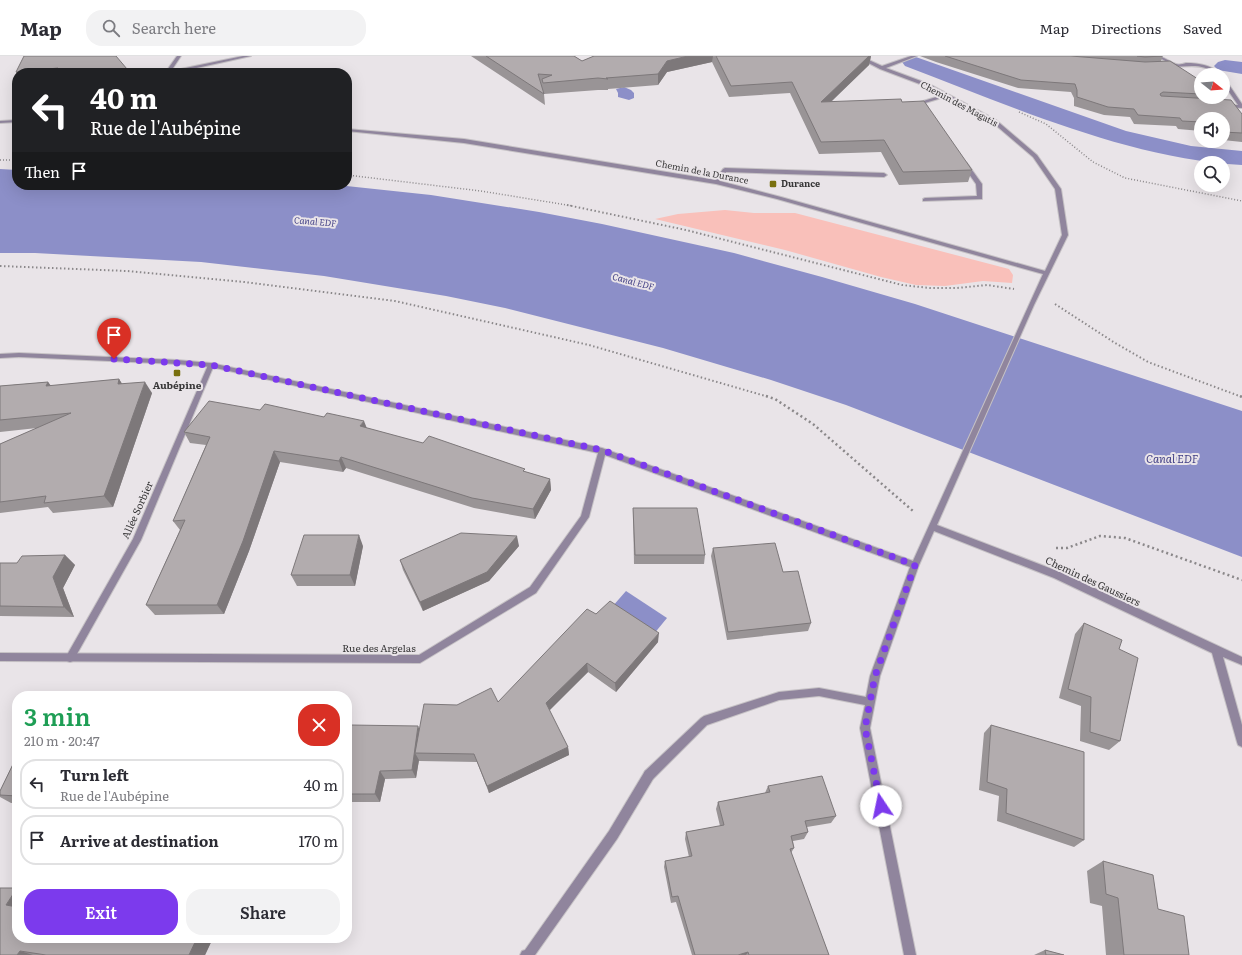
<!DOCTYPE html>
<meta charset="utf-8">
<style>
:root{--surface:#fff;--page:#f2f2f3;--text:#2b2b33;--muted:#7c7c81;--line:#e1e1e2;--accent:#7c3aed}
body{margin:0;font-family:Literata,serif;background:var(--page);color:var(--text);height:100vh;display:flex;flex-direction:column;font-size:15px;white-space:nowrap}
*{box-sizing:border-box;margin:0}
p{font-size:13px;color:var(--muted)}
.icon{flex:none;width:22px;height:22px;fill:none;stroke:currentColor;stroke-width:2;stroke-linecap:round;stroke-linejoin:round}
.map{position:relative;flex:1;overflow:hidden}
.sheet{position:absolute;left:12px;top:635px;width:340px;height:252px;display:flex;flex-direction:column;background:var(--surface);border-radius:16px;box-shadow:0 4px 16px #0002}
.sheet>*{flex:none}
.hud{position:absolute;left:12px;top:12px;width:340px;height:122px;border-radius:16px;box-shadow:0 4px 16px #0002;background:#202124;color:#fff;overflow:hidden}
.needle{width:26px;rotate:107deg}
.tools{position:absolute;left:1194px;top:12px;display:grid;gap:8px}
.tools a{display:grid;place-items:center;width:36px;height:36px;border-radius:50%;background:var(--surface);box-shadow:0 4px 16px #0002;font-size:20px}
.pin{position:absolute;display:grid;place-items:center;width:34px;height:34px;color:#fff;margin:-41px -17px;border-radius:50% 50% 50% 0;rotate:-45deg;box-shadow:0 0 4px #0007}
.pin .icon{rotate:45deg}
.me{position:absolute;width:44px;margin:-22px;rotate:349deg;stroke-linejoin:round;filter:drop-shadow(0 0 3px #0008)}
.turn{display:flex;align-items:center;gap:14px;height:84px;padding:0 12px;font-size:18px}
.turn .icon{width:52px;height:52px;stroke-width:2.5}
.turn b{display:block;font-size:28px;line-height:34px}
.then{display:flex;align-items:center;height:38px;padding:0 12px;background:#0003;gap:8px;font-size:15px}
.round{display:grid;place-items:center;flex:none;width:42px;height:42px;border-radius:16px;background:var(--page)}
.head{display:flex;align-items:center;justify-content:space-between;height:68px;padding:0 12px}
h1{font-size:24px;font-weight:600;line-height:30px;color:#1e9e55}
.button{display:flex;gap:8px;margin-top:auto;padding:8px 12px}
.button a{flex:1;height:46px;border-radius:16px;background:var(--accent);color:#fff;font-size:16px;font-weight:600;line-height:46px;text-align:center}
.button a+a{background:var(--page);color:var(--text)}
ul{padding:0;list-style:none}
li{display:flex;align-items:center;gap:12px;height:50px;margin:0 8px 6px;padding:0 4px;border:2px solid var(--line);border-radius:16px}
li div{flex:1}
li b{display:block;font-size:15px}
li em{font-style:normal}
header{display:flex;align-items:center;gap:24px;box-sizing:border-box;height:56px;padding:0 20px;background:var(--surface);border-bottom:1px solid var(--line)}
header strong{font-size:19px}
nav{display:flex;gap:22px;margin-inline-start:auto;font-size:14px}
.search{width:280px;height:36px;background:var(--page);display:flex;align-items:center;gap:10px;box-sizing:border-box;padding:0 14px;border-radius:16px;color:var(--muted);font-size:15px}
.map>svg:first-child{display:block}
.green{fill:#f9c0ba}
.water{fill:#8c8fc8}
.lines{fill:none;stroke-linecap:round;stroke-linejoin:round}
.canal{fill:#8c8fc8;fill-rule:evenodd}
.lane-casing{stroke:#c6c2c5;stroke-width:2}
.street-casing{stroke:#c6c2c5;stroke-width:2}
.path-far2{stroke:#8b888a;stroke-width:1.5;stroke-dasharray:1 2;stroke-linecap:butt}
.path-far1{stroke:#8b888a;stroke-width:2;stroke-dasharray:1.5 2.5;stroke-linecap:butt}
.path{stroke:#8b888a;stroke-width:2.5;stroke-dasharray:2 3;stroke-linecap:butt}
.lane{fill:#90859d;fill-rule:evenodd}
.street{fill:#90859d;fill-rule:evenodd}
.wall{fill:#999496}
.shaded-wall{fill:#7d787a}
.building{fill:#b2acae;stroke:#7d787a}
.route{stroke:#7c3aed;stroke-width:7;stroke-dasharray:0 12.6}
.poi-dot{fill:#79700f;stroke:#e9e4e8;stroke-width:1.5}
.labels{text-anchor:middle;stroke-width:4;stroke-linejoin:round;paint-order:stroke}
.far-street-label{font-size:9px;fill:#393839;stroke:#e9e4e8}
.far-poi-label{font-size:9px;font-weight:bold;fill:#393839;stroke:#e9e4e8;text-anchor:start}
.far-water-label{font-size:9px;font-style:italic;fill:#413f85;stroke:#e9e4e8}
.poi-label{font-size:10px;font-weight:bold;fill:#393839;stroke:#e9e4e8}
.street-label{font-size:10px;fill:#393839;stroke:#e9e4e8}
.water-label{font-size:11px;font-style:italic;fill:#413f85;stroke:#e9e4e8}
</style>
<header>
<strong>Map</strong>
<div class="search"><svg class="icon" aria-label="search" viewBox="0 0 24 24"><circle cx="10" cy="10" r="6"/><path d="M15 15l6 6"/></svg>Search here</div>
<nav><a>Map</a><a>Directions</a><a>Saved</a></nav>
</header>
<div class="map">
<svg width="1242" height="899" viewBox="0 0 1242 899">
<rect width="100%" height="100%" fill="#e9e4e8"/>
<!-- green -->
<path class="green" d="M725,154L754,157H795L1009,213L1013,219L1012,227L983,225L945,230L916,229L881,221L785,194L655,163L678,158Z"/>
<!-- water -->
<g class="water">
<path d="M624,31L631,34L634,37V42L629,44L618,41V37L616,33Z"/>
<path d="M0,113L17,114V129H337L431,139L539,156L602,168L734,197L822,221L915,248L1242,355V501L846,349L771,324L663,292L505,252L446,240L324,220L201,206L35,197H0Z"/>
<path d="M626,535L667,562L653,579L612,551Z"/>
</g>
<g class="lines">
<!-- canal -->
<g class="canal">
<path d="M913,0L1126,75L1191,90L1242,95V109C1126,102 1014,51 905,10L902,6L905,2Z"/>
<path d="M1225,4L1242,6V18L1218,14L1214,10L1218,6Z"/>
</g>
<defs>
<g id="lane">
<path d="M177,0H181L171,15L243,0H251L174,17H165Z"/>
<path d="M946,38L948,39V40L925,47L928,52V53H924L920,46Z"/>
<path d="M965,106L967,107L982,128V143L923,145V143L925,142L977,140L976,128L962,108Z"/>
<path d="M725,112L884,117L887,119L884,121L726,116L718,127H714V125L723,113Z"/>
<path d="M209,307H213L214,309L141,484L73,605L70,606L67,605L65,602L67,599L133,483Z"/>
<path d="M649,714L653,715L654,719L653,723L617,783L535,899H520L522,895L525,894L609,775L645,715Z"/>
</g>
<g id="street">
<path d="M855,0H860L882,10L911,0H917L886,12L929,28L996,64L1037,99L1061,133L1068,179L1034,249L937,469L1060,516L1242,601V609L1223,601L1242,669V691L1238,689L1237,686L1212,597L1054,522L934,475L919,509L880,620L870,672L916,899H904L860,672L865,649L819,640L779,644L707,669L653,723L649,724L645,723L644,719L645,715L701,662L704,660L779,636L819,632L866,641L870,620L910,511L605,399L589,461L536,537L420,607L0,605V597L419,599L530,531L581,460L598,397L211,311L177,308L19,301L0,302V298L19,297L177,304L211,307L602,392L913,505L1043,218L777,143L716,128L464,87L347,75V73L464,83L716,124L781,141L1045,215L1062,179L1055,133L1033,101L992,66L925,30L880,13Z"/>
<path d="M1156,0C1164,0 1169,6 1176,8C1179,9 1183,8 1186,7C1199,7 1212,9 1221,19H1216C1203,5 1184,12 1166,11V9L1171,8Z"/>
<path d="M1223,23H1225L1242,48V52L1225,51L1223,50L1225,49H1238L1223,27Z"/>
<path d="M17,64V66L0,67V65Z"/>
</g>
</defs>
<!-- lane casing -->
<use href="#lane" class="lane-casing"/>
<!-- street casing -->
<use href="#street" class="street-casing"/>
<!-- path-far2 -->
<g class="path-far2">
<path d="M1019,56L1046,68L1093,106L1125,122L1242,145"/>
<path d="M0,104H17"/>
<path d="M347,119L481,135L573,150"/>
</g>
<!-- path-far1 -->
<g class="path-far1">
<path d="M567,149L686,174L902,229L930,232H957L987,229L1014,233"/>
<path d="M0,210L127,215L244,226L395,245L589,289L769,341"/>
<path d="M1055,248L1115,287L1148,306L1242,341"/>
</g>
<!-- path -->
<g class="path">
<path d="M766,340L775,343L813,368L913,455"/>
<path d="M1240,340L1242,341"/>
<path d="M1056,492H1067L1100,480L1125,482L1242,524"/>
</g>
<!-- lane -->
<use href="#lane" class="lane"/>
<!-- street -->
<use href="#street" class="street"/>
</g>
<!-- wall -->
<g class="wall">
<path d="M471,0H574L582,5L594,0H871L869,9L831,46H902L972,114L968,126L899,129L881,96L819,98L790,37L729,41L712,6L667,16L658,29L608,33V34H598L544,38L545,49Z"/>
<path d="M920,0H1163L1161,5L1201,25V41H1221L1219,44L1242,58V86L1223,84V63H1201V75L1178,73L1176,70L1134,68L1130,61L1104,59L1074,50V42L1071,36L1018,32L936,6Z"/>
<path d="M119,323L122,328L152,337L113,451L53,457L48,451L0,457V388L37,372L0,376V330L48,326L51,330Z"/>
<path d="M367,372L526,416L550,423L551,434L535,463L474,452L346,412L343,416L280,406L249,495L224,558L155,559L146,549L180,474L173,465L206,389L190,387L184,376Z"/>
<path d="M633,452L705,499L704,508H634Z"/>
<path d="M363,490L355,530H297L291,519Z"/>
<path d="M519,490L489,525L423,555L403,514L400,504Z"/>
<path d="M713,492L783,516L811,567L808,575L727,584L711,500Z"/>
<path d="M65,499L75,509L63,532L74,561L0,560V507H17Z"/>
<path d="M596,558L658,586L616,636L588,616L549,654L568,691L569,699L489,737L477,706L419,705V704L416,722L385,723L380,746H347V679L419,673L457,649L498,646Z"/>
<path d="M1084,567L1119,593L1120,685L1109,694L1080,685L1081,650L1059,642L1075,578Z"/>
<path d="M991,669L1084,784L1074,791L997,765L999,740L979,734L984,677Z"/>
<path d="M17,700V747H11L0,741V735Z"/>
<path d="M768,730L836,760L831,767L807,771L808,776L804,783L793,785L794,792L791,797L829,899H692L676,846L671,847L664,811L665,805L689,801L685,783L686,776L720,770L716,753L718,746L765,737Z"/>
<path d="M1103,805L1158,853L1189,899H1106L1102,850L1090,847L1087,815Z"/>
<path d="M17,882H213L205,899H0Z"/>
<path d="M1045,894L1064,899H1034Z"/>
</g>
<!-- shaded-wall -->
<g class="shaded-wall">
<path d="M688,0H713L712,6L667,16L658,29V18L667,5Z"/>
<path d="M869,0H871L869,9L818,58L821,46Z"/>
<path d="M58,12L60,17H17V18L16,16Z"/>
<path d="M127,13L129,17H110Z"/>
<path d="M119,323L126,334L118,328Z"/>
<path d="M48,326L56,337L46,330Z"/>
<path d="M145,326L152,337L113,451L104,440Z"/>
<path d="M364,365L368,375L360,370Z"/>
<path d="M274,395L280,406L249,495L224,558L217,549Z"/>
<path d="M341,401L346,412L343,416L339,405Z"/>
<path d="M550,423L551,434L535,463L533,453Z"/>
<path d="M359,479L363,490L355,530L350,519Z"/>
<path d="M517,480L519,490L489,525L423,555L420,546Z"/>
<path d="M65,499L75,509L63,532L74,561L64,551L53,521Z"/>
<path d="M659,577L658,586L616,636L615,627Z"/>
<path d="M587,607L588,616L548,656L546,647Z"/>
<path d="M418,670L422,679L415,697L419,704L416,722L412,714Z"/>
<path d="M568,691L569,699L489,737L487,730Z"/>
<path d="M380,715L385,723L380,746L375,738Z"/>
<path d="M17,832V854L6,849Z"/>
<path d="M197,882H213L205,899H189Z"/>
<path d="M20,895L33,899H17Z"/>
<path d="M748,896L746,899H738Z"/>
</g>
<!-- building -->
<g class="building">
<path d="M24,0H116L127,13L110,17H61L58,12L16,16Z"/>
<path d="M486,0H574L582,5L594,0H688L667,5L658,18L606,22L608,23L598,22L543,27L542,23L552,19L538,18L544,38Z"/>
<path d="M716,0H869L821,46L901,43L902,46L924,45L972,114L903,116L884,84L821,86L792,26L731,30Z"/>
<path d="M945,0H1071L1145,6L1170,5L1201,25V38L1163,36L1160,38L1161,40L1231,44L1242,58V77L1223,76V63H1201V66L1182,65L1180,62L1138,59L1134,53L1108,51L1077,41V34L1075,28L1021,24Z"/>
<path d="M1137,0H1162L1145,1Z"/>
<path d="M119,323L118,328L145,326L104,440L44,447L46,440L0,446V388L71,357L0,364V330L48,326L46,330Z"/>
<path d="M209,345L260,354L265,348L324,361L327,357L364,365L360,370L423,387L429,380L525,413L523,415L550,423L533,453L472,442L341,401L339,405L274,395L243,485L217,549H146L185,464L173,465L210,381L184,376Z"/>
<path d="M633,452H697L705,499H635Z"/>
<path d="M461,477L517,480L487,516L420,546L400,504Z"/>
<path d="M304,479H359L350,519H291Z"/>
<path d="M775,487L783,516L798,515L811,567L728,576L713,492Z"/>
<path d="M65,499L53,521L64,551L0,550V507H17L22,500Z"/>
<path d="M610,545L659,577L615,627L587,607L546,647L568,691L487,730L474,698L415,697L424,648L457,649L491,632L498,646L587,553L596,558Z"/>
<path d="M1084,567L1122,584L1119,593L1138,602L1120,685L1090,676L1091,641L1068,633Z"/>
<path d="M350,669L418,670L412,714L380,715L375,738H347V679Z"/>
<path d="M991,669L1084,696V784L1006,757L1007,733L987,726Z"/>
<path d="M17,700V740L0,739V735Z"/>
<path d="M822,720L836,760L805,765L808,776L791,780L794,792L790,793L829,899H749L748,896L738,899H695L678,840L672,841L665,805L692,800L686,776L724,769L718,746L770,736L768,730Z"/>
<path d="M1103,805L1153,819L1158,853L1184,860L1189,899H1124L1118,842L1106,838Z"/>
<path d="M0,832H17L6,849L17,851V882H197L189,899H46L20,895L17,899H0Z"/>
<path d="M1045,894L1064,899H1046Z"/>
</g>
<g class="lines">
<!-- route -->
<path class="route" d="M114,303L211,309L602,394L915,509L875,620L865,672L881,750"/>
</g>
<!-- markers -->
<g class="poi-dot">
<rect x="769" y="124" width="8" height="8" rx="2"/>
<rect x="173" y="313" width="8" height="8" rx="2"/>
</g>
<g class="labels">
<!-- far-street labels -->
<g class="far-street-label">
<text transform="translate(959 48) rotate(28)" y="3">Chemin des Magatis</text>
<text transform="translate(702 116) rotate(11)" y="3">Chemin de la Durance</text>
</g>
<!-- far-poi labels -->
<g class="far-poi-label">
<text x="781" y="131">Durance</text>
</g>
<!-- far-water labels -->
<g class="far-water-label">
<text transform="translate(315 166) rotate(5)" y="3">Canal EDF</text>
<text transform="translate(633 226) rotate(15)" y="3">Canal EDF</text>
</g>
<!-- poi labels -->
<g class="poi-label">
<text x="177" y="333">Aubépine</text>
</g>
<!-- street labels -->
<g class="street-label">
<text transform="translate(137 454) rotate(-66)" y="4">Allée Sorbier</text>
<text transform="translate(1093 525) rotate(25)" y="4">Chemin des Gaussiers</text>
<text x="379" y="596">Rue des Argelas</text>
</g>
<!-- water labels -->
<g class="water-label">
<text x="1172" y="407">Canal EDF</text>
</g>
</g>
</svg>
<div class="tools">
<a><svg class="needle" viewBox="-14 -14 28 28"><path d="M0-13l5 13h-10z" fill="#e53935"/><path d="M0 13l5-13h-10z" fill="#7c7c81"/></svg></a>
<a><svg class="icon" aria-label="sound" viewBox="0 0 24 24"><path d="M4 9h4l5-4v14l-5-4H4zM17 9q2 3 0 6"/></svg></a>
<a><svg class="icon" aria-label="search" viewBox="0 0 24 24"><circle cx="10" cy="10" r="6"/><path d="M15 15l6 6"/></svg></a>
</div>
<div class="pin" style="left:114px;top:303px;background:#d93025"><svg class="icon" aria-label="arrive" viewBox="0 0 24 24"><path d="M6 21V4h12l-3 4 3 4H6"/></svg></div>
<svg class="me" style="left:881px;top:750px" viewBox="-20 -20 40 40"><circle r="19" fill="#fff"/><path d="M0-13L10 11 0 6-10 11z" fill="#7c3aed"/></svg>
<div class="hud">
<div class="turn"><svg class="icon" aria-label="left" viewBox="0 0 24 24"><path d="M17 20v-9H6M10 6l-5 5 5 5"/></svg><div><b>40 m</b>Rue de l'Aubépine</div></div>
<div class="then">Then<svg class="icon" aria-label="arrive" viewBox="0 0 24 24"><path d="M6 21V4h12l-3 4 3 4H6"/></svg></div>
</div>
<section class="sheet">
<div class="head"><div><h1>3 min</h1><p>210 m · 20:47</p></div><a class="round" style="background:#d93025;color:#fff"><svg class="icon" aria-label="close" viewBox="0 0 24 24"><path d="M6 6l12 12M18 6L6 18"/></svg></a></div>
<ul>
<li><svg class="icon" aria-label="left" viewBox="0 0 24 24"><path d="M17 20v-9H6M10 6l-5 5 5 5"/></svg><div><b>Turn left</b><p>Rue de l'Aubépine</p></div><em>40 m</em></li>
<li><svg class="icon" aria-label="arrive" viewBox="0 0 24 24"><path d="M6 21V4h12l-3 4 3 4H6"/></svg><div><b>Arrive at destination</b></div><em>170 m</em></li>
</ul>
<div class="button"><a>Exit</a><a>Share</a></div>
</section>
</div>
